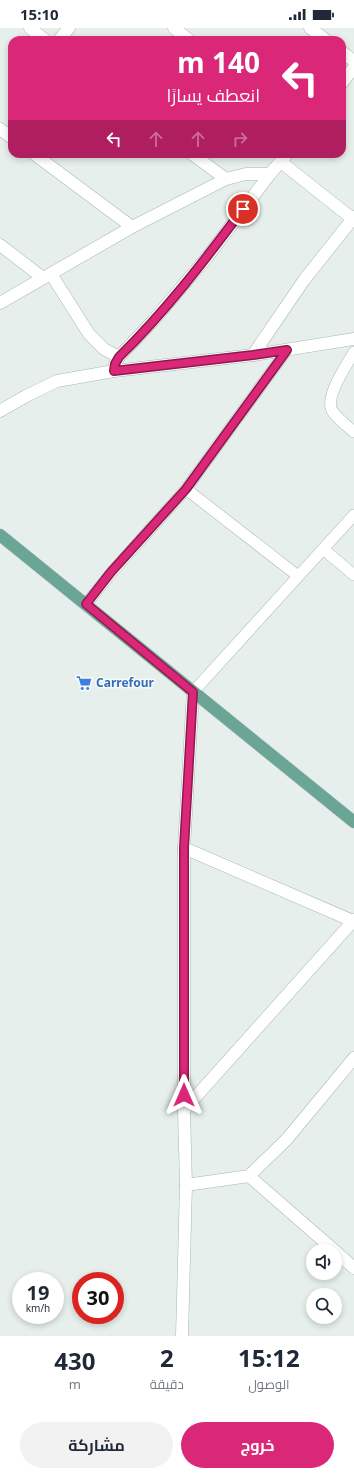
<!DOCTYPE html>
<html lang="ar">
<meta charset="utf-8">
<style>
:root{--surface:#fff;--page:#f2f2f3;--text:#1f2937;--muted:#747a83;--accent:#db2777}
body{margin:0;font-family:"Noto Sans",Cairo,sans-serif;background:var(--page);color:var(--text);direction:rtl;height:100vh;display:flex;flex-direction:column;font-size:15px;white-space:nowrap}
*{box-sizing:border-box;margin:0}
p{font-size:13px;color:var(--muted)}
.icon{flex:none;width:22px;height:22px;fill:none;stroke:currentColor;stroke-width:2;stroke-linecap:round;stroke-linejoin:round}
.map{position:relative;height:1308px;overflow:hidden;direction:ltr}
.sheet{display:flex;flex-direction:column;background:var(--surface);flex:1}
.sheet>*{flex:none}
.hud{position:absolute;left:8px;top:8px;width:338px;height:122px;border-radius:12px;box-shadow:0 2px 6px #0003;direction:rtl;background:#db2777;color:#fff;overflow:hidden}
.tools{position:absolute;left:306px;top:1216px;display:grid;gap:8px}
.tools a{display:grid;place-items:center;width:36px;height:36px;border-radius:50%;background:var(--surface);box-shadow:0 2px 6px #0003;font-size:20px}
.speed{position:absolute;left:12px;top:1244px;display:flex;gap:8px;font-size:20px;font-weight:700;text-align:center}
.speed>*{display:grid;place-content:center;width:52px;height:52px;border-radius:50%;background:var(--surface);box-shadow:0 2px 6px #0003;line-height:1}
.speed small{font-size:10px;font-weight:400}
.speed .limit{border:6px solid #d22;background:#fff;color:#111}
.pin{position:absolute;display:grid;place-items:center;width:34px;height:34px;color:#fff;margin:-17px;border:2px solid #fff;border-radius:50%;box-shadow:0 1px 4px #0007}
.me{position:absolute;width:44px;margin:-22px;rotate:0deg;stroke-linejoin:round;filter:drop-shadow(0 0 3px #0008)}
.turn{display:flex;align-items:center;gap:14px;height:84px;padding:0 20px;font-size:18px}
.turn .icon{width:52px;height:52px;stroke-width:2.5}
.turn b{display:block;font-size:28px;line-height:34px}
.lanes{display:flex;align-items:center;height:38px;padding:0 20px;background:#0003;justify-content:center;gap:20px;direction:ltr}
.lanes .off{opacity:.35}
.eta{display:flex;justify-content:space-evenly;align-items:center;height:68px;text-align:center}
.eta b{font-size:24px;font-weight:700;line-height:28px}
.cta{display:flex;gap:8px;margin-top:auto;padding:8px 20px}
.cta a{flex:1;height:46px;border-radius:24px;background:var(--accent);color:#fff;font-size:16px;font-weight:700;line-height:46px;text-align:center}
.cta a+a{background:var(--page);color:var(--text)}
.status{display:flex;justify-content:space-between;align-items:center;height:28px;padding:0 20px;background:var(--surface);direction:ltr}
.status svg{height:11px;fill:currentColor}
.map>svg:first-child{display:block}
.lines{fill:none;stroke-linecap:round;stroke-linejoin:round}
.lane-casing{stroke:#a8b8b2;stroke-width:12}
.street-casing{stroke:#a8b8b2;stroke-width:13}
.primary-casing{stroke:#c2cac8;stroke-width:13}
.lane{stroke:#fff;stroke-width:11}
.street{stroke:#fff;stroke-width:12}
.primary{stroke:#6aa596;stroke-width:12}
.route-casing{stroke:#8e194d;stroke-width:10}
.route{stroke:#db2777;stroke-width:7}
.labels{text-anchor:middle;stroke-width:3;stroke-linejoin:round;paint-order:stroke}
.shop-label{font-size:12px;font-weight:bold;fill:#366cbe;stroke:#f7fbf9;text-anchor:start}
</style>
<div class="status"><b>15:10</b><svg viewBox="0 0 49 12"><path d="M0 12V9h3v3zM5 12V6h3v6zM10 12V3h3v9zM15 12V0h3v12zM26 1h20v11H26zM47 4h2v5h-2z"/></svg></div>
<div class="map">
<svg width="354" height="1308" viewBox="0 0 354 1308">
<rect width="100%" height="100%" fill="#e6efeb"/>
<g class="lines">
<defs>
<g id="lane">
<path d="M354,324C347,337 323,370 333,384C338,391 347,398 354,404"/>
<path d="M186,461L298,548"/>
<path d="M323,521L354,547"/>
<path d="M86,576L111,545L186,461L287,322"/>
<path d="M193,664L354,487"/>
</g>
<g id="street">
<path d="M30,0L45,12"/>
<path d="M174,0L189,12"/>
<path d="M310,0L326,12"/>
<path d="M59,12L69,0"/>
<path d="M342,24L354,33"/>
<path d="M342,55L354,39"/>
<path d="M0,101L12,110"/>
<path d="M34,126L132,199"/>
<path d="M192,126L226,151L246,146H270"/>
<path d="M281,134L354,192"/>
<path d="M0,217L43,250"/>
<path d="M51,246L89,306L104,321L119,329"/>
<path d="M0,275L132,199L226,151"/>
<path d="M253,327L304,252L354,189"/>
<path d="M114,343L115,336L119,329L153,293L208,228L270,146L287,126"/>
<path d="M0,383L26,368L57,353L114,343L253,327L354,311"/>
<path d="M184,820L353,893"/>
<path d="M184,1082L354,892"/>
<path d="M249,1148L335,1223"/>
<path d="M186,1157L249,1148L287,1111L354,1030"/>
<path d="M335,1223L354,1240"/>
<path d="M182,1308L186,1157L184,1082V820L193,664"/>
</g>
<path id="primary" d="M0,507L354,794"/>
</defs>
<!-- lane casing -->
<use href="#lane" class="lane-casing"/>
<!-- street casing -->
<use href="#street" class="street-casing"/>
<!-- primary casing -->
<use href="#primary" class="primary-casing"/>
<!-- lane -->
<use href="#lane" class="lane"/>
<!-- street -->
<use href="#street" class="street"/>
<!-- primary -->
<use href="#primary" class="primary"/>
</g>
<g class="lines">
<defs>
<path id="route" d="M184,1067V820L193,664L86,576L111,544L186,461L287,322L253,327L114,343L115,336L119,329C165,284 205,232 243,181"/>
</defs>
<!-- route casing -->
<use href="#route" class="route-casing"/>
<!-- route -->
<use href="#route" class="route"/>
</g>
<!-- icons -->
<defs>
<symbol id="supermarket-bare" viewBox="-9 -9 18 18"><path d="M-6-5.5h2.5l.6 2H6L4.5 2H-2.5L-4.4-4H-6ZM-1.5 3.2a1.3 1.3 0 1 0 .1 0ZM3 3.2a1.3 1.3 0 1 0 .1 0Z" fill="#3f7fe0" stroke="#f7fbf9" stroke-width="2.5" paint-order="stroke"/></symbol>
</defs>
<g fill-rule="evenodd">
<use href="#supermarket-bare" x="73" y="644" width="22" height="22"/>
</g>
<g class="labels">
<!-- shop labels -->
<g class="shop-label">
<text x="96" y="659">Carrefour</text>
</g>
</g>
</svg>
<div class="tools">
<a><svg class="icon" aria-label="sound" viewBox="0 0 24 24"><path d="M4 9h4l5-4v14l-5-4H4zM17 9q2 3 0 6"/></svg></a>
<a><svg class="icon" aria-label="search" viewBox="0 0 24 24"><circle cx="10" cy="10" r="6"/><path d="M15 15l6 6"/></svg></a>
</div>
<div class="speed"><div>19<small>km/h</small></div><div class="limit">30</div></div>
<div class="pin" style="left:243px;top:181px;background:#d93025"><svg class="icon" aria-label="arrive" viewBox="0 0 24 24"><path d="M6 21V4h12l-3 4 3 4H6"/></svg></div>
<svg class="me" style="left:184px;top:1067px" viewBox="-20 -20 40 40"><path d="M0-17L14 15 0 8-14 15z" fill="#db2777" stroke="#fff" stroke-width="4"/></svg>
<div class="hud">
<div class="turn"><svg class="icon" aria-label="left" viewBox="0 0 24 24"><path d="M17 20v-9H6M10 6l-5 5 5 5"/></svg><div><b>140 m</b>انعطف يسارًا</div></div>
<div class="lanes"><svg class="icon" aria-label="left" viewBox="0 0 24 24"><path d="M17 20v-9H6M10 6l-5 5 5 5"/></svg><svg class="icon off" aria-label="ahead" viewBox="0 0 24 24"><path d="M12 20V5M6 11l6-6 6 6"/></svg><svg class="icon off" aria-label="ahead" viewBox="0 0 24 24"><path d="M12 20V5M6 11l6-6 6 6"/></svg><svg class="icon off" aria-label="right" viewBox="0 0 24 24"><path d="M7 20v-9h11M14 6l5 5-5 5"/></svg></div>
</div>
</div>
<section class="sheet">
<div class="eta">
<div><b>15:12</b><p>الوصول</p></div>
<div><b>2</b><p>دقيقة</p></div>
<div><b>430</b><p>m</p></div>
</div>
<div class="cta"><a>خروج</a><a>مشاركة</a></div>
</section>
